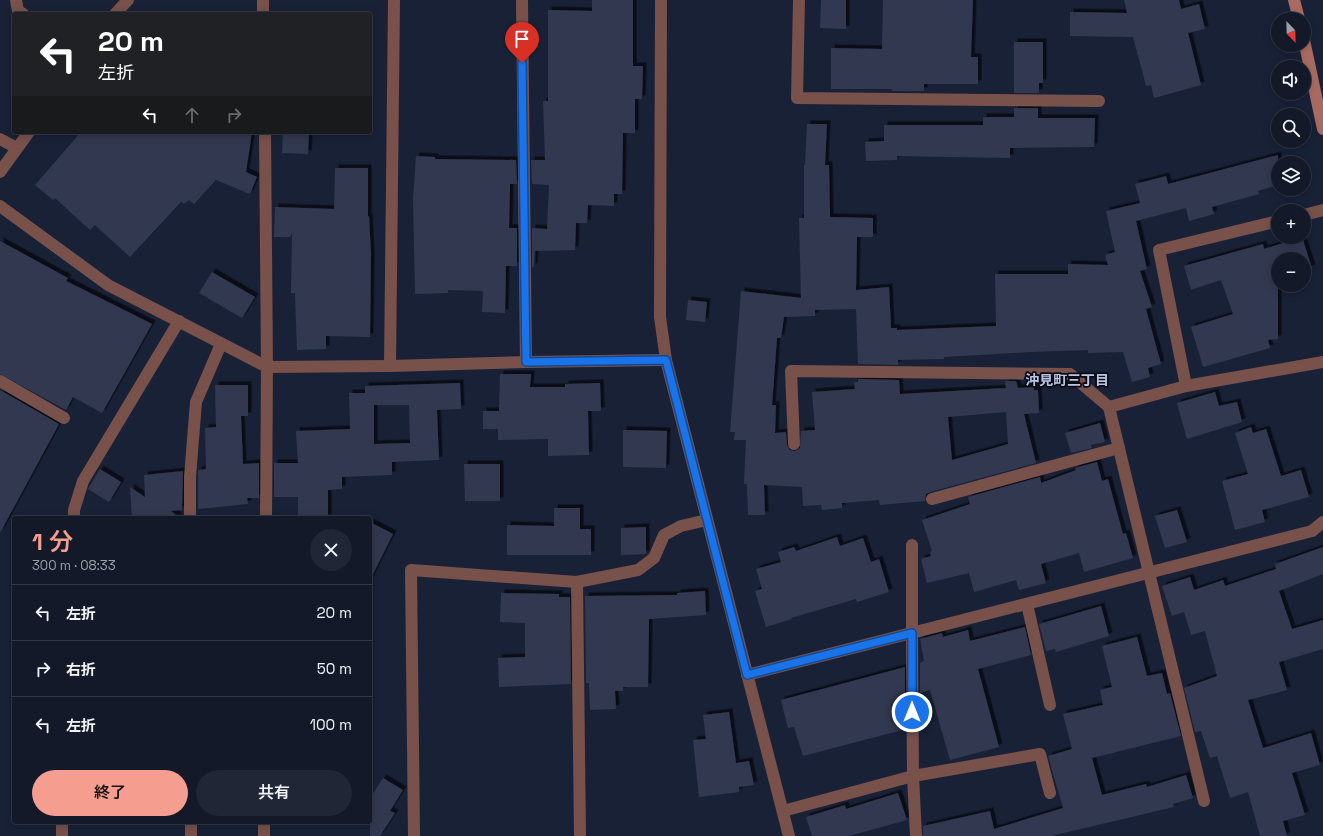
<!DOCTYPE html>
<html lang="ja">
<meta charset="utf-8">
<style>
:root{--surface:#131929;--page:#202635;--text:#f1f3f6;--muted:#9da0a8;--line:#323846;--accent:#f59d8e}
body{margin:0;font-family:"Space Grotesk","Noto Sans JP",sans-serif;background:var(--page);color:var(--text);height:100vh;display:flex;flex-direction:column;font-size:15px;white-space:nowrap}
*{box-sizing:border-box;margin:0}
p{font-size:13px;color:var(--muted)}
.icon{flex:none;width:22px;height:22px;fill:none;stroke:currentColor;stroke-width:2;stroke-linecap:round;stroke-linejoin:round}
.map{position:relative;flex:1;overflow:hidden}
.side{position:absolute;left:12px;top:516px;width:360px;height:308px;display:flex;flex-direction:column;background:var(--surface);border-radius:4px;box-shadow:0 2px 10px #0003,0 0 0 1px var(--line)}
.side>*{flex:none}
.top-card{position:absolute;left:12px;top:12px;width:360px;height:122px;border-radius:4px;box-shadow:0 2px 10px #0003,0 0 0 1px var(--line);background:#202124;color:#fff;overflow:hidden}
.needle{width:26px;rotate:157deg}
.controls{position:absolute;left:1271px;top:12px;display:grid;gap:8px}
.controls a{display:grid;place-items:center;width:40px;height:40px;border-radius:50%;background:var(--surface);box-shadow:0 2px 10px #0003,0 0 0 1px var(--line);font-size:20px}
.pin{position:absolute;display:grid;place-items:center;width:34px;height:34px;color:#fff;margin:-41px -17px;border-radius:50% 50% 50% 0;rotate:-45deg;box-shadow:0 0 4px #0007}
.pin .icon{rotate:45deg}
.me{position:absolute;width:44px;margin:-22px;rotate:0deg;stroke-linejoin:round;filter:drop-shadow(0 0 3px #0008)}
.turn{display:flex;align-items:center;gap:14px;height:84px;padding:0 20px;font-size:18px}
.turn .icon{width:52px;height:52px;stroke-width:2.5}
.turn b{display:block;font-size:28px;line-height:34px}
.lanes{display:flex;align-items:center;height:38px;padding:0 20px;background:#0003;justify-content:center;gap:20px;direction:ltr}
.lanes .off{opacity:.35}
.round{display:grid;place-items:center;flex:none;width:42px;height:42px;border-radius:21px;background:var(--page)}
.overview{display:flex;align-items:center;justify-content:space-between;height:68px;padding:0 20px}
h1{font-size:24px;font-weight:600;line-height:30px;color:var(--accent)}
.action{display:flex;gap:8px;margin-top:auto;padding:8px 20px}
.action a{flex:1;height:46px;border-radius:24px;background:var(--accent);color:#111;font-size:16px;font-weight:600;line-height:46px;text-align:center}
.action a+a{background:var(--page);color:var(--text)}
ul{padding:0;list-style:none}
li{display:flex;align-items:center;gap:12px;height:56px;padding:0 20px;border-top:1px solid var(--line)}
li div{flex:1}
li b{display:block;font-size:15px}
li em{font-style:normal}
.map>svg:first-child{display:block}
.building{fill:#303950;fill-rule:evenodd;filter:url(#shadow)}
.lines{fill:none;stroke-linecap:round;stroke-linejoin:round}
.lane{stroke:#78514b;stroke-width:12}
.street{stroke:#78514b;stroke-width:12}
.secondary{stroke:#a96b61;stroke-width:12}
.route-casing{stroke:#114b97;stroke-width:10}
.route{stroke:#1a73e8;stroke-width:7}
.labels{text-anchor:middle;stroke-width:3.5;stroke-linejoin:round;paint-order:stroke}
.neighbourhood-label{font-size:14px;font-weight:bold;fill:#b9c4e1;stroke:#080b15}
</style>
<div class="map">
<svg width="1323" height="836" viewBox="0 0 1323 836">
<defs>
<filter id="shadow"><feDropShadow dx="3.5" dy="-3.5" stdDeviation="0" flood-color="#0009"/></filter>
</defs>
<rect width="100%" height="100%" fill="#192137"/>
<!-- building -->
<g class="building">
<path d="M592,0H633V66H643L642,99H635V133H623L622,194H614V206L588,205L587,223H576L575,250L535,251L534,267H532V228L547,229L549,185L532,184L531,160H545L543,101H548V10L592,11Z"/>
<path d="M821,0H846V29L820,28Z"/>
<path d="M883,0H973L971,57H978V84H924V91H892V89H831V48L882,49Z"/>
<path d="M1124,0H1179L1181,9L1199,4L1205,29L1188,33L1201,85L1154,98L1151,85L1146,86L1133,37L1070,36V12L1127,13Z"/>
<path d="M1014,42H1043V83H1039V93H1014Z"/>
<path d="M1014,108H1038V118H1095L1094,147L1010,148V158L897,156V160L866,161L865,142L884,141V125H983V117H1014Z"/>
<path d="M807,124H827L825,165H829L830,217L873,218V237H857L856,290L889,287L891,328H897V330L996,326L995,274H1068V264L1108,265L1105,255L1115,252L1106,211L1140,203L1135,184L1166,176L1168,184L1278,155V185L1258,191L1259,194L1212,207L1214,214L1189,221L1186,208L1136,221L1147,269L1140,271L1152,307L1146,309L1161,364L1148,368L1150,377L1132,382L1123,352L1088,353V350L1031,352L944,357V359L898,360V365L858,364L856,309L815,310V316L784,317L781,338H777L772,405H776L775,433L786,432L787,445L790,450L795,451L800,448L801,431L815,430L812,392L855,389L854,382H858V379L899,380L900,394L1006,388L1005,381H1016L1018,388L1034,387V390H1038L1039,413L1024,414L1036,463L930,492L926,494L925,501L880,505L879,500L842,503V508L822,510L821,505L803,506L802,487L764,485L765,515H748L747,484H744L746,440H734L735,432H730L741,291L801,298L799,218H804V165H805ZM1006,412L1008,444L952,460L948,417Z"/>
<path d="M81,132H252L246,172L257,177L250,194L216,180L194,204L189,200L184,204L181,202L130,257L95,225L90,230L55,198L53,200L35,185Z"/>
<path d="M283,132H309L308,154L282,153Z"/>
<path d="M416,156L435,157V159L516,160L517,184H510L509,228H517V266H506L505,313L482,312L483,291L448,290V293L415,294L413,199Z"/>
<path d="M335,168H368V217L369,216L371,255L370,337L326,336V349L297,350L295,293H291L292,233L290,237H274L275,207L334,209Z"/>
<path d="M1302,237L1312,268L1304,271V259H1278V339L1268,340L1270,348L1203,367L1191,327L1233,314L1221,280L1191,290L1184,266L1263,244L1264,249Z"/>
<path d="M0,241L68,278L66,281L152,324L102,413L73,397L66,410L0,374Z"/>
<path d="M212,272L255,297L242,318L199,293Z"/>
<path d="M688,300L707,302L705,322L686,320Z"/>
<path d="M500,374H531L530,387H565V384L600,383L601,411H588L589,455L548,456V439L498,440V429H483V411H499Z"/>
<path d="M460,383L461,409L437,410L439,460L392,462V475L342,477V489L328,490V518H298V497H274V463H298L296,431L350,429L349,393H365V386ZM374,405H409L410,443L374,444Z"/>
<path d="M215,385H248V416H241L243,464L259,463V498H247L248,504L198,509V470L206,469L205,428L216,427Z"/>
<path d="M0,390L59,424L0,533Z"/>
<path d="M1215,392L1219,406L1237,402L1242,422L1187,439L1177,403Z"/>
<path d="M1100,423L1105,442L1091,445L1092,448L1071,453L1065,433Z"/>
<path d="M1251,427L1253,433L1266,429L1281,476L1301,470L1309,497L1262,510L1265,522L1235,530L1222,481L1248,474L1235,433Z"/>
<path d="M623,430L667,431L666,468L623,467Z"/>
<path d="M1097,462L1102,481L1108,479L1123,534L1126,533L1133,558L1084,572L1079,553L1041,564L1046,583L1019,590L1016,580L974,592L969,573L927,583L921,559L931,556L930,552L932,551L922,520L970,504L968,497L1040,477L1041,483L1076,470L1075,468Z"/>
<path d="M464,464H500V501H465Z"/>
<path d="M100,469L121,482L109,502L88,489Z"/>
<path d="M183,471L182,510L171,511L180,518H132L130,487L145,497L144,475Z"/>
<path d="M554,508H580V529H591V555H507V525L554,526Z"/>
<path d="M1177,510L1187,542L1165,548L1155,516Z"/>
<path d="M370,522L393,534L370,580Z"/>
<path d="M646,527V554L621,555V528Z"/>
<path d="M837,537L840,546L863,538L871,562L879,559L889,592L857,602L856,599L791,618L792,619L766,627L755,591L762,589L756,569L781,562L778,552L794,547L796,551Z"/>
<path d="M1323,547V574L1279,591L1292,629L1323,620V649L1279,662L1287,690L1248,700L1263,748L1311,733L1320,765L1292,773L1305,815L1283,821L1287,836H1260L1248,792L1230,798L1217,756L1210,758L1201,731L1195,732L1184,688L1217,676L1205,631L1191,635L1184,612L1172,616L1162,586L1190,577L1194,590L1223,580L1225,586L1276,569L1275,564Z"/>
<path d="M705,591L706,615L649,619L648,687H623V691H615L616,709L590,710L589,683H586L585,596L677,595V593Z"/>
<path d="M501,593L559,594V597H570L571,684L499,687L498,658L525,657V623L500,622Z"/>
<path d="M1101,606L1109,636L1056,652L1055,649L1046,651L1039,624Z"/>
<path d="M1025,627L1031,655L978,669L999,747L950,760L930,690L920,693V663L924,661L920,639L942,633L943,637L968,630L970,641Z"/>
<path d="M1137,637L1147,676L1162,673L1167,694L1170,693L1181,736L1092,758L1102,795L1146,784L1147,787L1186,775L1193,798L1173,804L1174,807L1051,836H923V826L990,811L994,829L1063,808L1048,756L1072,749L1063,714L1103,705L1100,690L1112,687L1102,646Z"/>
<path d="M905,667V697L894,700L903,727L902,730L803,756L794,727L788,728L781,700Z"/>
<path d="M729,712L736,763L749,761L754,785L739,787V792L699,797L693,740L706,739L703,715Z"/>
<path d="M383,778L403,790L390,811L395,813L380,836H370V798Z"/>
<path d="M898,793L907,820L849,836H812L806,817L845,805L846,809Z"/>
</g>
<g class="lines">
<!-- lane -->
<g class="lane">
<path d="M0,381L64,418"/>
<path d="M794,444L791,371L1070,374L1109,407"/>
<path d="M932,499L1119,448"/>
<path d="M912,545V633"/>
<path d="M577,582L580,836"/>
<path d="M1027,604L1050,705"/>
<path d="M783,811L913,776L1040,754L1050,793"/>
<path d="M414,836L411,570L577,582L638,570L654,558L664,535L681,526L707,520"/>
</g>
<!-- street -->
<g class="street">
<path d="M16,0L18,11L23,14"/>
<path d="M263,0V14"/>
<path d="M522,0L526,362"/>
<path d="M661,0L660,317L666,360L789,836"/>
<path d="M799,0L797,98L1099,101"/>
<path d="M115,14L128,0"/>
<path d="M265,132L267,367L266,518"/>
<path d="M0,139L17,148"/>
<path d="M0,172L29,132"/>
<path d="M0,206L108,285L267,367L390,366L526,362L666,360"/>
<path d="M1304,215L1323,210"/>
<path d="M390,366L394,0"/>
<path d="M1186,386L1159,250L1278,221"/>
<path d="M74,518V510L83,481L179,321"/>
<path d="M190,518V477L196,402L221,344"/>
<path d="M912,633L913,776L916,836"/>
<path d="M747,675L1312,531L1323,522"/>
<path d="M1204,801L1109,407L1186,386L1323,362"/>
<path d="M191,822V836"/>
<path d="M62,836V822"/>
<path d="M264,836V822"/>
</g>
<!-- secondary -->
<g class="secondary">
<path d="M1294,0L1299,19"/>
<path d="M1304,40L1323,129"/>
</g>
</g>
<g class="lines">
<defs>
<path id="route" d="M522,63L526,362L666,360L747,675L912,633V712"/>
</defs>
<!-- route casing -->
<use href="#route" class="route-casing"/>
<!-- route -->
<use href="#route" class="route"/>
</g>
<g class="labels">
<!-- neighbourhood labels -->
<g class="neighbourhood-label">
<text x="1067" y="385">沖見町三丁目</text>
</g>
</g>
</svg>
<div class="controls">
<a><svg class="needle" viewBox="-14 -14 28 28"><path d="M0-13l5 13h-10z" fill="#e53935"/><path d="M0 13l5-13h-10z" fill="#9da0a8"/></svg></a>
<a><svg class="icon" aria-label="sound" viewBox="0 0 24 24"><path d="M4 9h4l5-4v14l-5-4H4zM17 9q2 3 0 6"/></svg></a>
<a><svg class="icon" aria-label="search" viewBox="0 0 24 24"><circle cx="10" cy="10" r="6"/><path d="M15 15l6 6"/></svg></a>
<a><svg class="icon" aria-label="layers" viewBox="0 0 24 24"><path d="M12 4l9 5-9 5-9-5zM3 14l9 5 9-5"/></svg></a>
<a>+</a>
<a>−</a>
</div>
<div class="pin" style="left:522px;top:63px;background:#d93025"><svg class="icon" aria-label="arrive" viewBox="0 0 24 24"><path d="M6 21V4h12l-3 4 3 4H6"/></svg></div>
<svg class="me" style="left:912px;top:712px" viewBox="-20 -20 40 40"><circle r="17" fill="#1a73e8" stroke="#fff" stroke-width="3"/><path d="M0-11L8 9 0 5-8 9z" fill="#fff"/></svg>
<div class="top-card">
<div class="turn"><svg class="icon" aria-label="left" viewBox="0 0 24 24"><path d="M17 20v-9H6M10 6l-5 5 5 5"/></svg><div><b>20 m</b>左折</div></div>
<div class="lanes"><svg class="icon" aria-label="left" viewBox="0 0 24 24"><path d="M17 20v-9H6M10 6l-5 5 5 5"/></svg><svg class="icon off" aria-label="ahead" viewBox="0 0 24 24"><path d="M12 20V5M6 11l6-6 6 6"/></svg><svg class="icon off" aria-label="right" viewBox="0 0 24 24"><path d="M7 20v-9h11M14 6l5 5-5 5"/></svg></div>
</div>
<section class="side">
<div class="overview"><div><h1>1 分</h1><p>300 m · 08:33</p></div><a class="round"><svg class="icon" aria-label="close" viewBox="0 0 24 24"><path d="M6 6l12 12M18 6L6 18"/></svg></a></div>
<ul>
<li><svg class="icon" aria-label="left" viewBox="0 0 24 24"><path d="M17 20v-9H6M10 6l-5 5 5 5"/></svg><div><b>左折</b></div><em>20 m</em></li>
<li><svg class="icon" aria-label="right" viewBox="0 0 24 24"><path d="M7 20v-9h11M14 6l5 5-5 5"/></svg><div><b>右折</b></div><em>50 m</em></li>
<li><svg class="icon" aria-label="left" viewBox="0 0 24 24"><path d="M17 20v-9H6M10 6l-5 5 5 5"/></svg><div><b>左折</b></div><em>100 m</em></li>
</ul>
<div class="action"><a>終了</a><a>共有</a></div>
</section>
</div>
